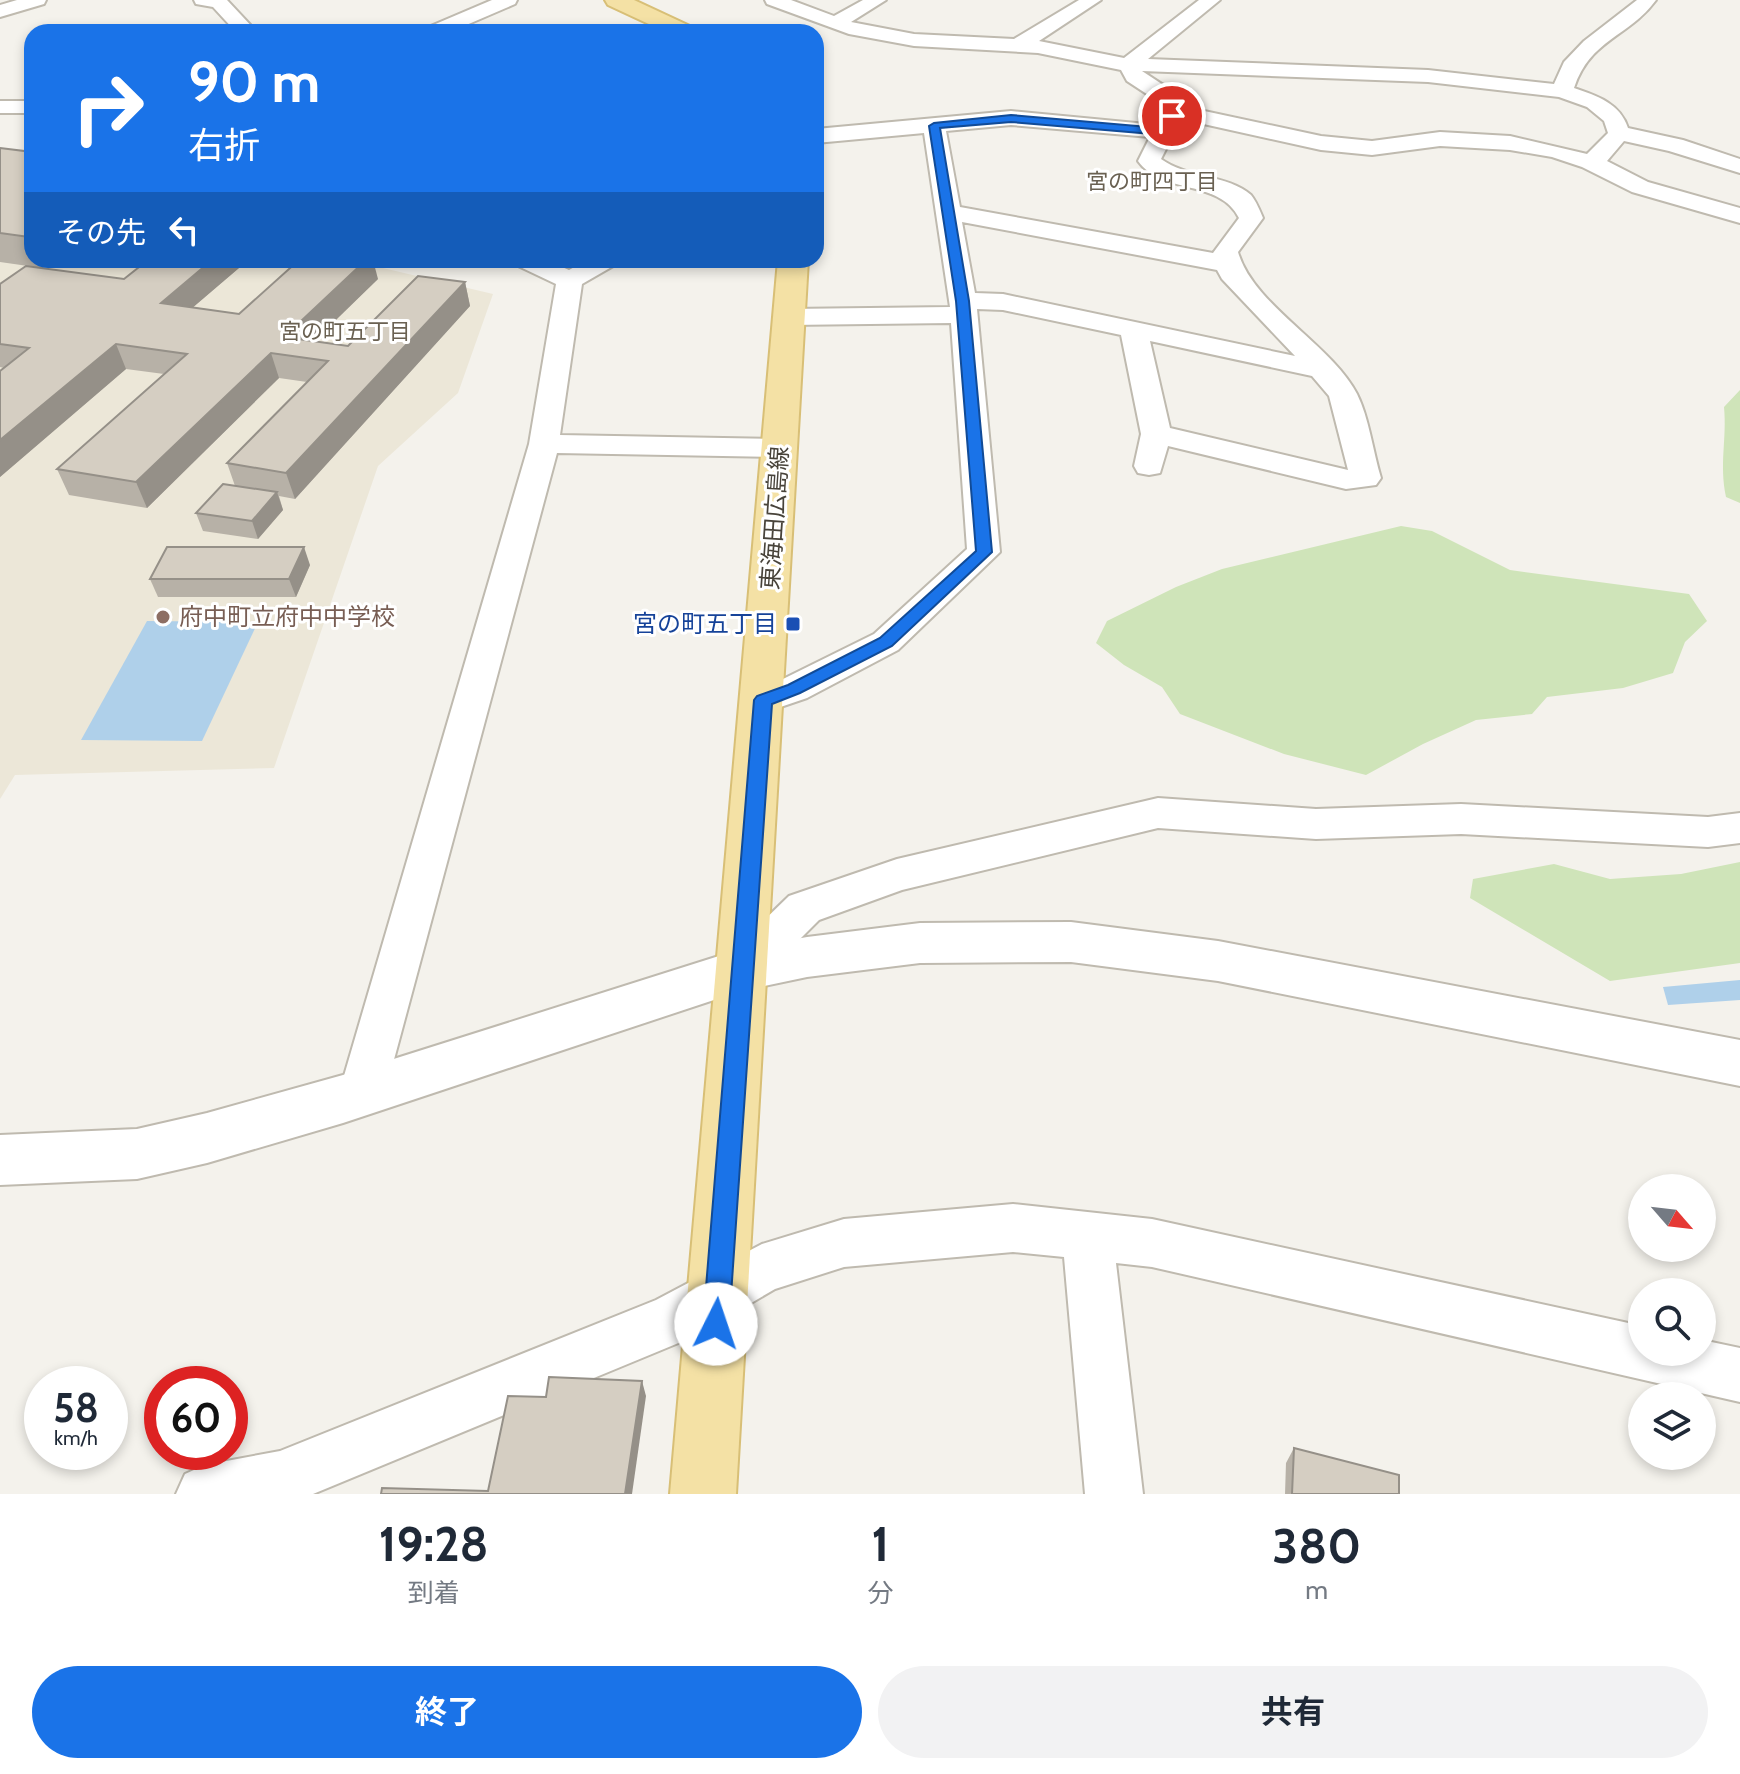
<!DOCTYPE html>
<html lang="ja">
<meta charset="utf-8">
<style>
:root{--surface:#fff;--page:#f2f2f3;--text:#1f2937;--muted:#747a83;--accent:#1a73e8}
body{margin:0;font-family:Cabin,"Noto Sans JP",sans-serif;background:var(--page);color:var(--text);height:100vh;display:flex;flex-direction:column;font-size:30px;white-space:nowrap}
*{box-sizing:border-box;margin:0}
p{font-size:26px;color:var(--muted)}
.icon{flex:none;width:44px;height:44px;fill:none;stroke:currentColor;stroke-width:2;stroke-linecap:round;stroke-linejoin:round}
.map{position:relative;height:1494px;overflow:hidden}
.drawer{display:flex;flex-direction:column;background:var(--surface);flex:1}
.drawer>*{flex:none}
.hud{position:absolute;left:24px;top:24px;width:800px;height:244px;border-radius:24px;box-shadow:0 4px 12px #0003;background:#1a73e8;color:#fff;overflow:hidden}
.needle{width:52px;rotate:118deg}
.controls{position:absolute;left:1628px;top:1174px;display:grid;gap:16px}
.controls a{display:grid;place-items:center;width:88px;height:88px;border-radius:50%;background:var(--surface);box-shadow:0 4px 12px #0003;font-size:40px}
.speed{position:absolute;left:24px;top:1366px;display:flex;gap:16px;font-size:40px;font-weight:700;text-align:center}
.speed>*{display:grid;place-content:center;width:104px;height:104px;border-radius:50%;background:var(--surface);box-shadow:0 4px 12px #0003;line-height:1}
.speed small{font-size:20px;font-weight:400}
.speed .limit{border:12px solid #d22;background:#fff;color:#111}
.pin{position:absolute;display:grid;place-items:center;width:68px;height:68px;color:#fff;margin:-34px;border:4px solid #fff;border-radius:50%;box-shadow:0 2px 8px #0007}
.me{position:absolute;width:88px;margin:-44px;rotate:4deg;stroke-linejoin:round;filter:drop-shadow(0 0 6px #0008)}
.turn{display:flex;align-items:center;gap:28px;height:168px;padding:0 32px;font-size:36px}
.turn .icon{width:104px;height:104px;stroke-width:2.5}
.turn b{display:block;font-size:56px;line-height:68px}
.then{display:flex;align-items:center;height:76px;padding:0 32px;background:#0003;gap:16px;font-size:30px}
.eta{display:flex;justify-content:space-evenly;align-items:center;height:136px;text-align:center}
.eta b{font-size:48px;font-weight:700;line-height:56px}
.primary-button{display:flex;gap:16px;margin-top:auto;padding:16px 32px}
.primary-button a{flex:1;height:92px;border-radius:48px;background:var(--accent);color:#fff;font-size:32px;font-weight:700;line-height:92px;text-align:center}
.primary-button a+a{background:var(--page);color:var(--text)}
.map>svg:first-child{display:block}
.education{fill:#ece7d8}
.green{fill:#cfe4b9}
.water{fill:#afd0ea}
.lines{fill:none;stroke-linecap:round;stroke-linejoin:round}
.minor-casing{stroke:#bfbaaf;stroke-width:4}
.tertiary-casing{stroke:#bfbaaf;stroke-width:4}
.primary-casing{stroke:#d8bf76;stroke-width:4}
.minor{fill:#fff;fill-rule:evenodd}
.tertiary{fill:#fff;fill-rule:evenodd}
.primary{fill:#f4e1a5;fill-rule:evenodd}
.wall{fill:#b7b1a7}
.shaded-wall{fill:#959088}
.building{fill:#d5cec2;stroke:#959088;stroke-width:2}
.route{fill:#1a73e8;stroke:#114b97;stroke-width:2}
.education-dot{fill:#8d6e63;stroke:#fff;stroke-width:3}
.transit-dot{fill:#1a4fb4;stroke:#fff;stroke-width:3}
.labels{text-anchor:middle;stroke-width:6;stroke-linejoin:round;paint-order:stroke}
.far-neighbourhood-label{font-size:22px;fill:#6a6152;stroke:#fff}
.street-label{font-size:24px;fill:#48433a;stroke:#fff}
.education-label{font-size:24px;fill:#785e54;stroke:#fff;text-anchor:start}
.transit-label{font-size:24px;fill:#164399;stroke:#fff;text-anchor:end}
</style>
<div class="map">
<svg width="1740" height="1494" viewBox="0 0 1740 1494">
<rect width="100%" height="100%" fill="#f4f2ec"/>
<!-- education -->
<path class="education" d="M32,150V260H349L493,294L458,393L378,466L274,768L15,775L0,799V153Z"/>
<!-- green -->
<g class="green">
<path d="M1740,390V503L1726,497C1719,463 1727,440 1724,407Z"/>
<path d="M1401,526L1432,531L1510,570L1689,594L1707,621L1685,642L1673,673L1623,688L1547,697L1532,714L1476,720L1423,744L1366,775L1284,754L1180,714L1162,687L1124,665L1096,643L1107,621L1176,587L1222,569Z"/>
<path d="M1740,862V963L1610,981L1470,898L1473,879L1554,864L1610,879L1681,874Z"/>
</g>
<!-- water -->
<g class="water">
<path d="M147,621L258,622L202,741L81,740Z"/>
<path d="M1740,980V1000L1668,1005L1663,987Z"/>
</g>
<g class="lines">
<defs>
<g id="minor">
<path d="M17,0H46L44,4L0,17V5Z"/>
<path d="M194,0H227L257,32H236L213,7L196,4Z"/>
<path d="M492,0H517L515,4L450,32H423L426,28Z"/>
<path d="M765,0H791L834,16L863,0H886L851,22L914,34L1014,39L1079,0H1101L1039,41L1124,58L1199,0H1220L1148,59L1428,70L1554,84L1564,62L1584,41L1637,0H1656C1629,37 1590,39 1574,88C1597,96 1620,103 1628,128L1683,140L1740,159V173L1669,151L1624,141L1607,161L1648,182L1740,208V223L1632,192L1582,167L1552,157L1510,150L1440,146L1372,155L1321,150L1181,119L1161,159C1187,178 1229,175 1251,195C1256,201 1260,211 1263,218L1238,252C1253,305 1331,344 1357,394C1369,418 1373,452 1381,478L1376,485L1346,489L1168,446L1160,473L1149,475L1138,473L1134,466L1141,434L1121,335L1003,310L977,309L1000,552L898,650L807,698L763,713L750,709L745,700L750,691L781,680L874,634L967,549L951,323L789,325L779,323L776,317L779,311L789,309L950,307L924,133L816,143V129L1011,111L1157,125L1161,116L1159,102L1127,81L1121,70L1038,53L914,46L849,34L767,4ZM1142,71L1428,82L1559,97L1587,107L1604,121L1608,133L1587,154L1510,136L1440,132L1372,141L1321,136L1181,106L1177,94ZM1011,125L1150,137L1138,161C1162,195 1220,179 1239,218L1213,253L960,207L946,131ZM962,222L1217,270L1222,279L1295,356L1003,294L975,293ZM1150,341L1312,376L1329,396L1348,470L1170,428Z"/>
<rect x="0" y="101" width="32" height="12"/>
<path d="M512,260H546L569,270L587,260H619L615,265L582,284L560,435L779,439L790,442L794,448L790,454L779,457L557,453L385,1093L379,1107L362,1113L345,1107L339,1093L529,444L556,284L516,265Z"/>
<path d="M1158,798L1316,809L1461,804L1708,817L1740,813V843L1708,847L1461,834L1316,839L1158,828L902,890L819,920L756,983L741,988L726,983L719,970L726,957L789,896L897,859Z"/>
<path d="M1013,1204L1152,1219L1642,1326V1352H1702V1340L1740,1348V1402L1152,1267L1116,1263L1143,1494H1085L1064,1257L1013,1252L844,1267L775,1289L693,1337L313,1494H176L185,1474L205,1465L280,1451L656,1300L762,1244L844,1219Z"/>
</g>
<path id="tertiary" d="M1071,922L1218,941L1740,1040V1086L1218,981L1071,962L920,963L807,977L741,991L343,1123L207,1163L137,1179L0,1185V1135L137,1129L207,1113L343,1075L741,949L807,937L920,923Z"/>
<g id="primary">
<path d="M605,0H634L692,27L695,32H666L608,5Z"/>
<path d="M778,260H808L736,1494H670Z"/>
</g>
</defs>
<!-- minor casing -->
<use href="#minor" class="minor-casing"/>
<!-- tertiary casing -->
<use href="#tertiary" class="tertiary-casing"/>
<!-- primary casing -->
<use href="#primary" class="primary-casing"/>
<!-- minor -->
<use href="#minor" class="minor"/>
<!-- tertiary -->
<use href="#tertiary" class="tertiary"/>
<!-- primary -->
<use href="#primary" class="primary"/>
</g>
<!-- wall -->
<g class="wall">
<path d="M0,148L32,152V260H53L42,268L0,262Z"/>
<path d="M246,262L193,307L239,314L378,279L313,341L348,346L465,282L470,306L295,499L279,496L283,510L258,539L203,531L196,513L235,486L227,463L307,382L279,378L147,508L69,495L57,469L164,374L126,369L0,477V371L4,368L0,367V284L124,279Z"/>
<path d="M310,565L296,597H158L150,579Z"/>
<path d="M1294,1448L1399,1494H1285L1286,1463Z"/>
</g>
<!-- shaded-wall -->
<g class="shaded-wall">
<path d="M38,260H53L42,268Z"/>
<path d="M212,260H245L246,262L170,327L161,303Z"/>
<path d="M366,260H373L378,279L298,357L284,337Z"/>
<path d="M465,282L470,306L295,499L286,473Z"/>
<path d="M116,344L126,369L0,477V440Z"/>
<path d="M271,353L279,378L147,508L136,482Z"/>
<path d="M277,492L283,510L258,539L252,521Z"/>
<path d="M304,547L310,565L296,597L289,579Z"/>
<path d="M642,1381L646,1396L632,1494H625Z"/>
</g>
<!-- building -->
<g class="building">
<path d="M0,148L32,152V235L29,237L0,233Z"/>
<path d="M148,260H212L161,303L239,314L299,260H366L284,337L348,346L418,276L465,282L286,473L227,463L328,361L271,353L136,482L57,469L187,354L116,344L0,440V371L29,348L0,344V284L26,266L124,279Z"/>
<path d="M223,484L277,492L252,521L196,513Z"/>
<path d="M167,547H304L289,579H150Z"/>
<path d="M549,1377L642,1381L625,1494H381L382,1488L488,1491L508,1396L546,1397Z"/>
<path d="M1294,1448L1399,1475V1494H1292Z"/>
</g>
<!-- route -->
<path class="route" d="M1172,112L1177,116L1168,134L1164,135L1011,122L940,128L969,301L992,552L892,646L800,693L772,704L729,1324L725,1333L716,1337L707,1333L703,1324L754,700L757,696L788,685L880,638L976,551L956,301L929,126L934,123L1011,115L1160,128Z"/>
<!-- markers -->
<circle class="education-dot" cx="163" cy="617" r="8"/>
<rect class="transit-dot" x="785" y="616" width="16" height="16" rx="4"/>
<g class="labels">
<!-- far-neighbourhood labels -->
<g class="far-neighbourhood-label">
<text x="1152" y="189">宮の町四丁目</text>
<text x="345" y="339">宮の町五丁目</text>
</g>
<!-- street labels -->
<g class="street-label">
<text transform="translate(775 518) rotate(-86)" y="8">東海田広島線</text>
</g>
<!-- education labels -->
<g class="education-label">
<text x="179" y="625">府中町立府中中学校</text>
</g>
<!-- transit labels -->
<g class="transit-label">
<text x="777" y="632">宮の町五丁目</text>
</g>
</g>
</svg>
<div class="controls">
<a><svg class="needle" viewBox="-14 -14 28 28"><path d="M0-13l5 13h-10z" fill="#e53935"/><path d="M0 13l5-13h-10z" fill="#747a83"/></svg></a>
<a><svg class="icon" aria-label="search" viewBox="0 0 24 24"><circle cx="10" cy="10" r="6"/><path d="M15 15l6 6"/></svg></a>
<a><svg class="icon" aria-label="layers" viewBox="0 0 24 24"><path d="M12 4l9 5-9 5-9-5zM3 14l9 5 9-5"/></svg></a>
</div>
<div class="speed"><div>58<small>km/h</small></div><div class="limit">60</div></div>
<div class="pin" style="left:1172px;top:116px;background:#d93025"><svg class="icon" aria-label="arrive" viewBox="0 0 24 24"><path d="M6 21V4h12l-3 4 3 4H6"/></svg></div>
<svg class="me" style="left:716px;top:1324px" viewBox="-20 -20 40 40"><circle r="19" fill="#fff"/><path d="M0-13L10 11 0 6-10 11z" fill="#1a73e8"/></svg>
<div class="hud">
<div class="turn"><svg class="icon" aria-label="right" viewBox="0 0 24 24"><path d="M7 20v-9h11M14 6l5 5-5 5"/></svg><div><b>90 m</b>右折</div></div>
<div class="then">その先<svg class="icon" aria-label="left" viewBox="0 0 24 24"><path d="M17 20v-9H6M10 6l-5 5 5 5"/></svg></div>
</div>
</div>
<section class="drawer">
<div class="eta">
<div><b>19:28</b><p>到着</p></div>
<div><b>1</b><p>分</p></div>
<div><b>380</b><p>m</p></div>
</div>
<div class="primary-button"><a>終了</a><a>共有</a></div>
</section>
